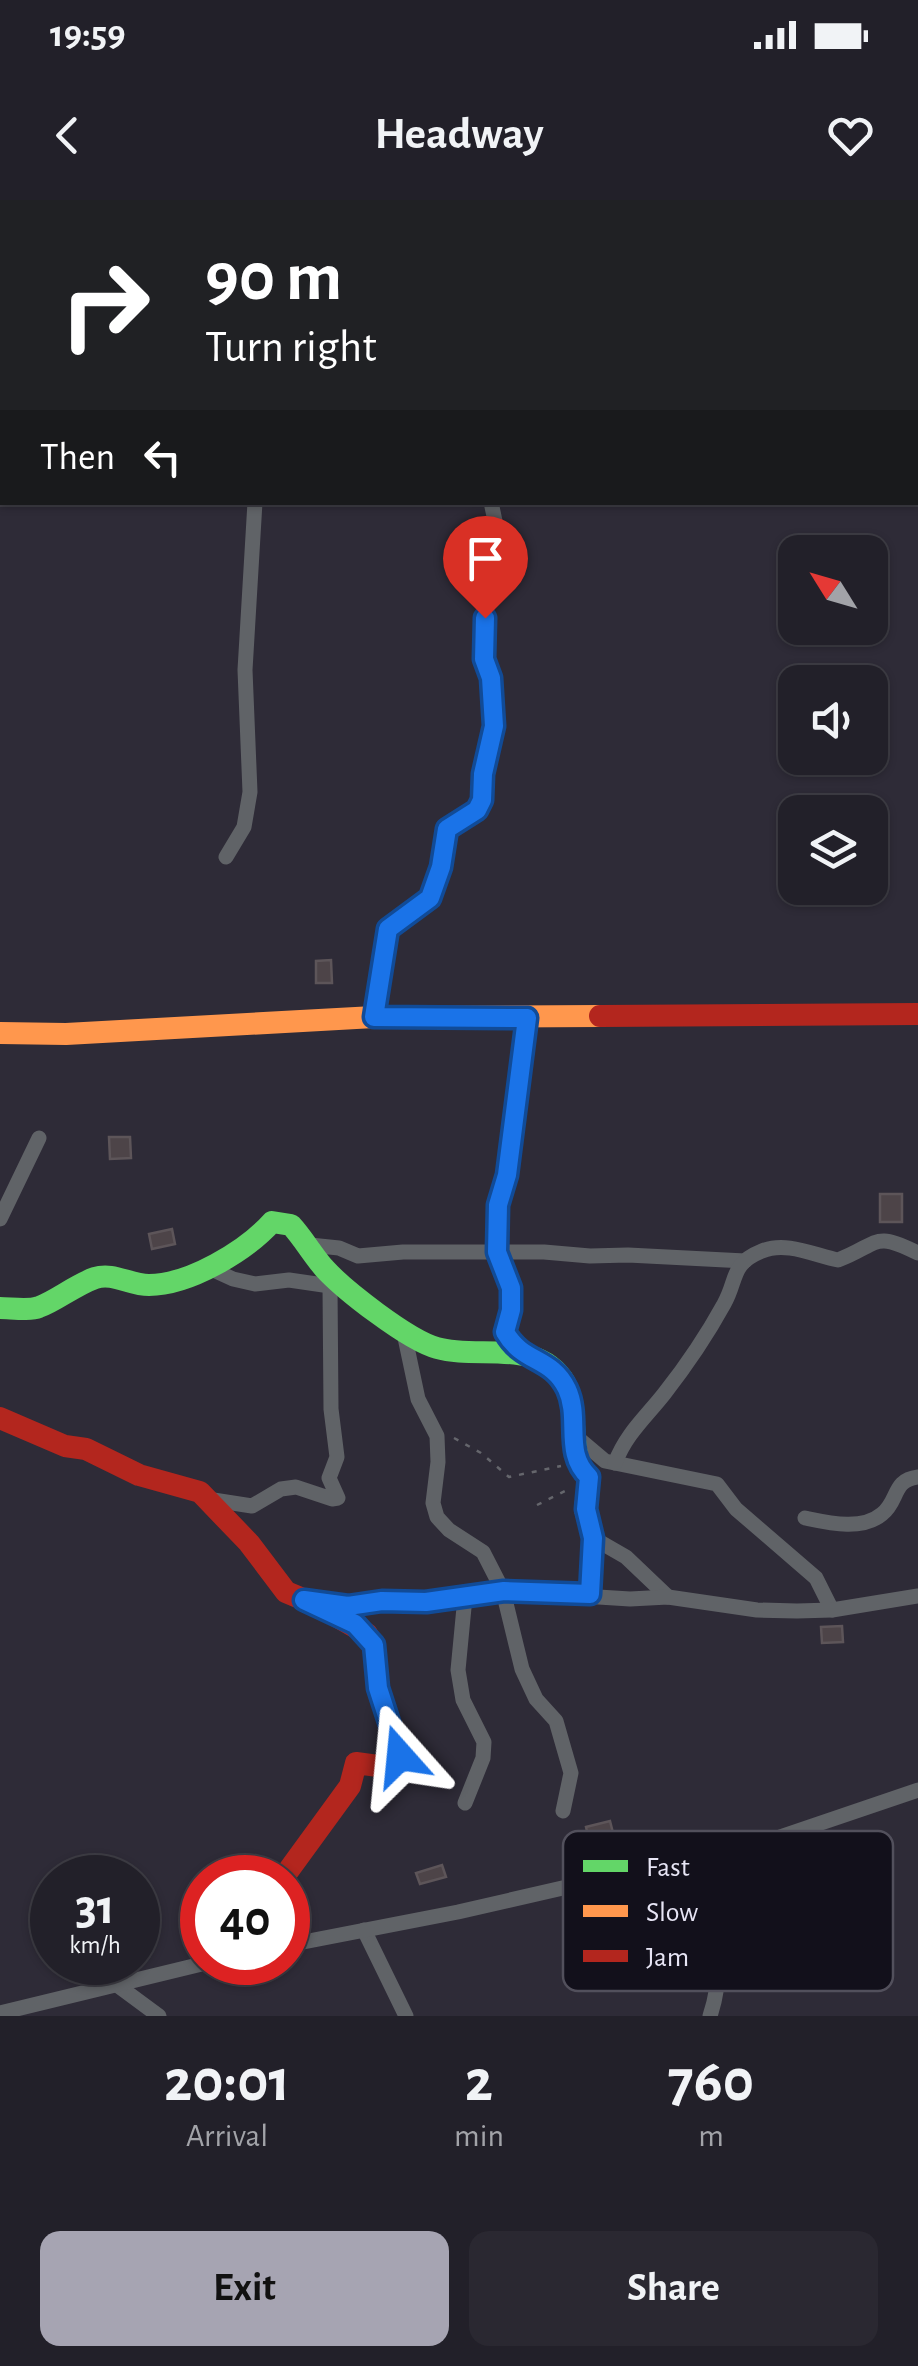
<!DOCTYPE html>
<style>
:root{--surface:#222029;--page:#2a2831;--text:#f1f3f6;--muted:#a2a3a8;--line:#3f3e46;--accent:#a6a4b2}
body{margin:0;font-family:"Alegreya Sans",sans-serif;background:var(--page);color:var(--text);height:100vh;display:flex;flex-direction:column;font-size:38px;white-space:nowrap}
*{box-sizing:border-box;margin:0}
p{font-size:32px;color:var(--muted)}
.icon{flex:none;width:55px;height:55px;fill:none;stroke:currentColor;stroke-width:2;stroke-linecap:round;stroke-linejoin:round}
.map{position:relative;height:1816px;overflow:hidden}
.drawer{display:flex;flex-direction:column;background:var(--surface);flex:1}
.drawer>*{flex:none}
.guide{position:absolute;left:0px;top:0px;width:920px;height:305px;box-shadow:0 2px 8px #0004,0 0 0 2px var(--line);background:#202124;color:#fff;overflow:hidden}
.needle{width:65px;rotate:307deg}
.fabs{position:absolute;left:778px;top:335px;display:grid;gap:20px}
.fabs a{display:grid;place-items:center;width:110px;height:110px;border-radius:20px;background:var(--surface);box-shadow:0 2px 8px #0004,0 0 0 2px var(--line);font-size:50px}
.speed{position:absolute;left:30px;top:1655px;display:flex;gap:20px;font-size:50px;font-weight:700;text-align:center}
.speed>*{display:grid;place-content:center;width:130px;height:130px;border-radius:50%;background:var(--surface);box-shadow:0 2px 8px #0004,0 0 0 2px var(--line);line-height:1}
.speed small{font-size:25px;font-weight:400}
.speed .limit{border:15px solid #d22;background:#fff;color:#111}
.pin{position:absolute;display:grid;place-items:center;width:85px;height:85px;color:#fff;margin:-102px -42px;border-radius:50% 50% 50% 0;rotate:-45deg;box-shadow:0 0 10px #0007}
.pin .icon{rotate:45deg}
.me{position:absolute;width:110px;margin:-55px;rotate:342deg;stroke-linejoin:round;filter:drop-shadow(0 0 8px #0008)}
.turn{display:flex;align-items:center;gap:35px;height:210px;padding:0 40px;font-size:45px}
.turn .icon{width:130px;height:130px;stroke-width:2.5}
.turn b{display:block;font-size:70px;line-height:85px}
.then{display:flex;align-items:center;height:95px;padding:0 40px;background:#0003;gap:20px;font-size:38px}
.eta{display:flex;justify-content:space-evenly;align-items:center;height:170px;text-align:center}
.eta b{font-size:60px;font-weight:600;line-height:70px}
.primary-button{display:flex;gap:20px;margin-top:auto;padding:20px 40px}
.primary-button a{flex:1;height:115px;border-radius:20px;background:var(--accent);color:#111;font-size:40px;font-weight:600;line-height:115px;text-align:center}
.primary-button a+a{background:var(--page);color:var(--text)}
.status{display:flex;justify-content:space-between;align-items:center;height:70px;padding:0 50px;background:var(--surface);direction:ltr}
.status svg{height:28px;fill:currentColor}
header{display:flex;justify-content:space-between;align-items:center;height:130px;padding:0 40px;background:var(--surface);font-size:45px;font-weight:600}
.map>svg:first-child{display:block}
.building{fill:#4d4448;stroke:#5d5559;stroke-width:2.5}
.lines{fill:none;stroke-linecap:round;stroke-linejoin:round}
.path{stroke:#65666c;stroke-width:2.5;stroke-dasharray:5 8;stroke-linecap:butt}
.street{stroke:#606367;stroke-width:15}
.fast{stroke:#63d668;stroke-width:22}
.slow{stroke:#ff974d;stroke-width:22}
.jam{stroke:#b3261e;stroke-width:22}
.route-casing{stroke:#114b97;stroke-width:25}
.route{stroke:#1a73e8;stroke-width:18}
.key{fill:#12101b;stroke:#52505c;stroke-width:2.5}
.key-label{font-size:28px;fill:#e7e5f5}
</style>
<div class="status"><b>19:59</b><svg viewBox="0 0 49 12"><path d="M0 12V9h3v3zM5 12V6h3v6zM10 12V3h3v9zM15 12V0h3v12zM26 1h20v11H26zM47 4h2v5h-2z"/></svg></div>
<header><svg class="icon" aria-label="back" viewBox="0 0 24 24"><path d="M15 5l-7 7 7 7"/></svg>Headway<svg class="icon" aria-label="heart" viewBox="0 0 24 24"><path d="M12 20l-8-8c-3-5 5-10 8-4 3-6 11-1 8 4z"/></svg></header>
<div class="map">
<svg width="918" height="1816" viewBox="0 0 918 1816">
<rect width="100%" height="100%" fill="#2e2b37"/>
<!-- building -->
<g class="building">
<path d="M331,760L332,783H316V761Z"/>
<path d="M109,937H130L131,958L110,959Z"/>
<rect x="880" y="994" width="22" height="28"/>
<path d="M172,1029L175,1044L152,1049L149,1034Z"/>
<path d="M842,1426L843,1442L822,1443L821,1427Z"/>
<path d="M610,1621L613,1633L589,1640L586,1627Z"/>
<path d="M442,1665L446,1677L420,1684L416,1673Z"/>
</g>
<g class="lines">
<!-- path -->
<g class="path">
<path d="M528,2L530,0"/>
<path d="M454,1238L481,1253L509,1277L561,1266"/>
<path d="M537,1305L567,1290"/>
</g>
<!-- street -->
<g class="street">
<path d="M102,2L103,0"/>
<path d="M413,2L414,0"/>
<path d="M2,144V157"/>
<path d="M0,240L2,224"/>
<path d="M226,657L244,627L250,592L245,470L255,302"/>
<path d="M374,817L388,729L430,698L441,667L447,629L477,610L480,604L483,574L494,526L491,478L484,459L485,418L499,340L491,302"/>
<path d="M0,1019L39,938"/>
<path d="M310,1045L339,1048L358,1056L403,1052H544L590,1056L628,1055L745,1061"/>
<path d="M209,1068L233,1079L255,1084L289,1080L337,1087"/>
<path d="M404,1133L418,1199L437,1236L438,1262L433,1303L437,1317L449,1330L483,1352L503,1391L522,1469L536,1499L556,1521L571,1573L563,1611"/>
<path d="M519,1153L505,1132L511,1110V1088L497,1053L498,1005L507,975L527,817"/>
<path d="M573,1234L605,1261L717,1284L736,1309L816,1378L832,1410"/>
<path d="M615,1263C626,1234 645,1218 664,1194C686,1166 707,1135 724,1104C738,1079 730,1064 762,1051C786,1041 814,1055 838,1060C880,1044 872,1030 918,1053"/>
<path d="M207,1299L252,1306L281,1289L296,1287L332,1299L338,1298L329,1278L337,1257L331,1209L330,1087"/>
<path d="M805,1318C829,1323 862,1331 882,1314C899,1301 892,1280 918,1277"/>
<path d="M593,1338L626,1357L668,1397"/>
<path d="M318,1402L348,1405L382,1401L426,1402L503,1391L630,1399L668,1397L757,1410L797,1411L832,1410L918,1396"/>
<path d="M465,1603L483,1558L484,1542L463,1500L458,1470L465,1397"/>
<path d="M704,1656C713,1709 728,1763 710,1816"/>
<path d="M364,1730L406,1816"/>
<path d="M288,1745L458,1712L768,1641L918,1590"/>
<path d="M117,1785L159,1816"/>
<path d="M0,1813L210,1762"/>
</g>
<!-- fast -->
<path class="fast" d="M0,1108C11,1108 29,1111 39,1107C56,1101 75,1085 95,1078C113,1072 130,1085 149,1085C189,1085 246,1051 272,1022L291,1025C303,1038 312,1054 324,1068C344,1090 408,1140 437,1148C478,1160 538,1137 565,1183C579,1208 570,1240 580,1266"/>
<!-- slow -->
<g class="slow">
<path d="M0,833L66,834L374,817L600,816"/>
<path d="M580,1266L589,1277L585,1309L593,1338L590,1395"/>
</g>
<!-- jam -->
<g class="jam">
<path d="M600,816L918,814"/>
<path d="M0,1218L65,1246L86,1249L139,1275L200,1292L249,1343L286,1392L317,1405L367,1434L373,1445L378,1488L402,1571L398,1574L378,1566L356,1563L350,1586L283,1678"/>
</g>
</g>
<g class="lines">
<defs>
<path id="route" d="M400,1556L378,1488L374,1445L355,1424L304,1400L348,1406L382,1401L426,1402L504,1391L590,1394L593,1338L586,1309L589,1277C563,1253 581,1219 567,1189C551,1156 523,1164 505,1132L511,1110V1088L497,1052L498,1005L507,975L527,818L374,817L388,729L430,698L441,667L447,629L477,610L482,600L483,574L494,526L491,478L484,459L485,418"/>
</defs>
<!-- route casing -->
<use href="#route" class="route-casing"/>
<!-- route -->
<use href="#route" class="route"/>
</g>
<!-- legend -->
<rect x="563" y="1631" width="330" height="160" rx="15" class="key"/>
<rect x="583" y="1660" width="45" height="12" fill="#63d668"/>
<rect x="583" y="1705" width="45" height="12" fill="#ff974d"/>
<rect x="583" y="1750" width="45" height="12" fill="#b3261e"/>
<g class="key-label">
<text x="646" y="1676">Fast</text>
<text x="646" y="1721">Slow</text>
<text x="646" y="1766">Jam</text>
</g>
</svg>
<div class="fabs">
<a><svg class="needle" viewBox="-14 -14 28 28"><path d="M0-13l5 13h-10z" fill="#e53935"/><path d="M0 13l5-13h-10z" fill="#a2a3a8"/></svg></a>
<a><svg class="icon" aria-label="sound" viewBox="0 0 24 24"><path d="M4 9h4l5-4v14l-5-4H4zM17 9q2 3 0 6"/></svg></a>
<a><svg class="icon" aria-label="layers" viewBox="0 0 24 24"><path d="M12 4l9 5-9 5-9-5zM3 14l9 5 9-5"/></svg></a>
</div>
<div class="speed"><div>31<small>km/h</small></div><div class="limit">40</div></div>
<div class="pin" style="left:485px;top:418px;background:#d93025"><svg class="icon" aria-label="arrive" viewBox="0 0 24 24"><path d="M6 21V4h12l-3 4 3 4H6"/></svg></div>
<svg class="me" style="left:400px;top:1556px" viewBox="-20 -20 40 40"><path d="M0-17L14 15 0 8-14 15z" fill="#1a73e8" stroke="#fff" stroke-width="4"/></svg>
<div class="guide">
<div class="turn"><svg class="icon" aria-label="right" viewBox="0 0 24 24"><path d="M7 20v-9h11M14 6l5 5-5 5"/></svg><div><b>90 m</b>Turn right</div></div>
<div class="then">Then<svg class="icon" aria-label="left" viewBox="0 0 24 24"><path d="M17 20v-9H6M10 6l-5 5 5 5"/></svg></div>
</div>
</div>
<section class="drawer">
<div class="eta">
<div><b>20:01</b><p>Arrival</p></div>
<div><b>2</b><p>min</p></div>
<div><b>760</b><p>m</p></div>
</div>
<div class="primary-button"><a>Exit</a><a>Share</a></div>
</section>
